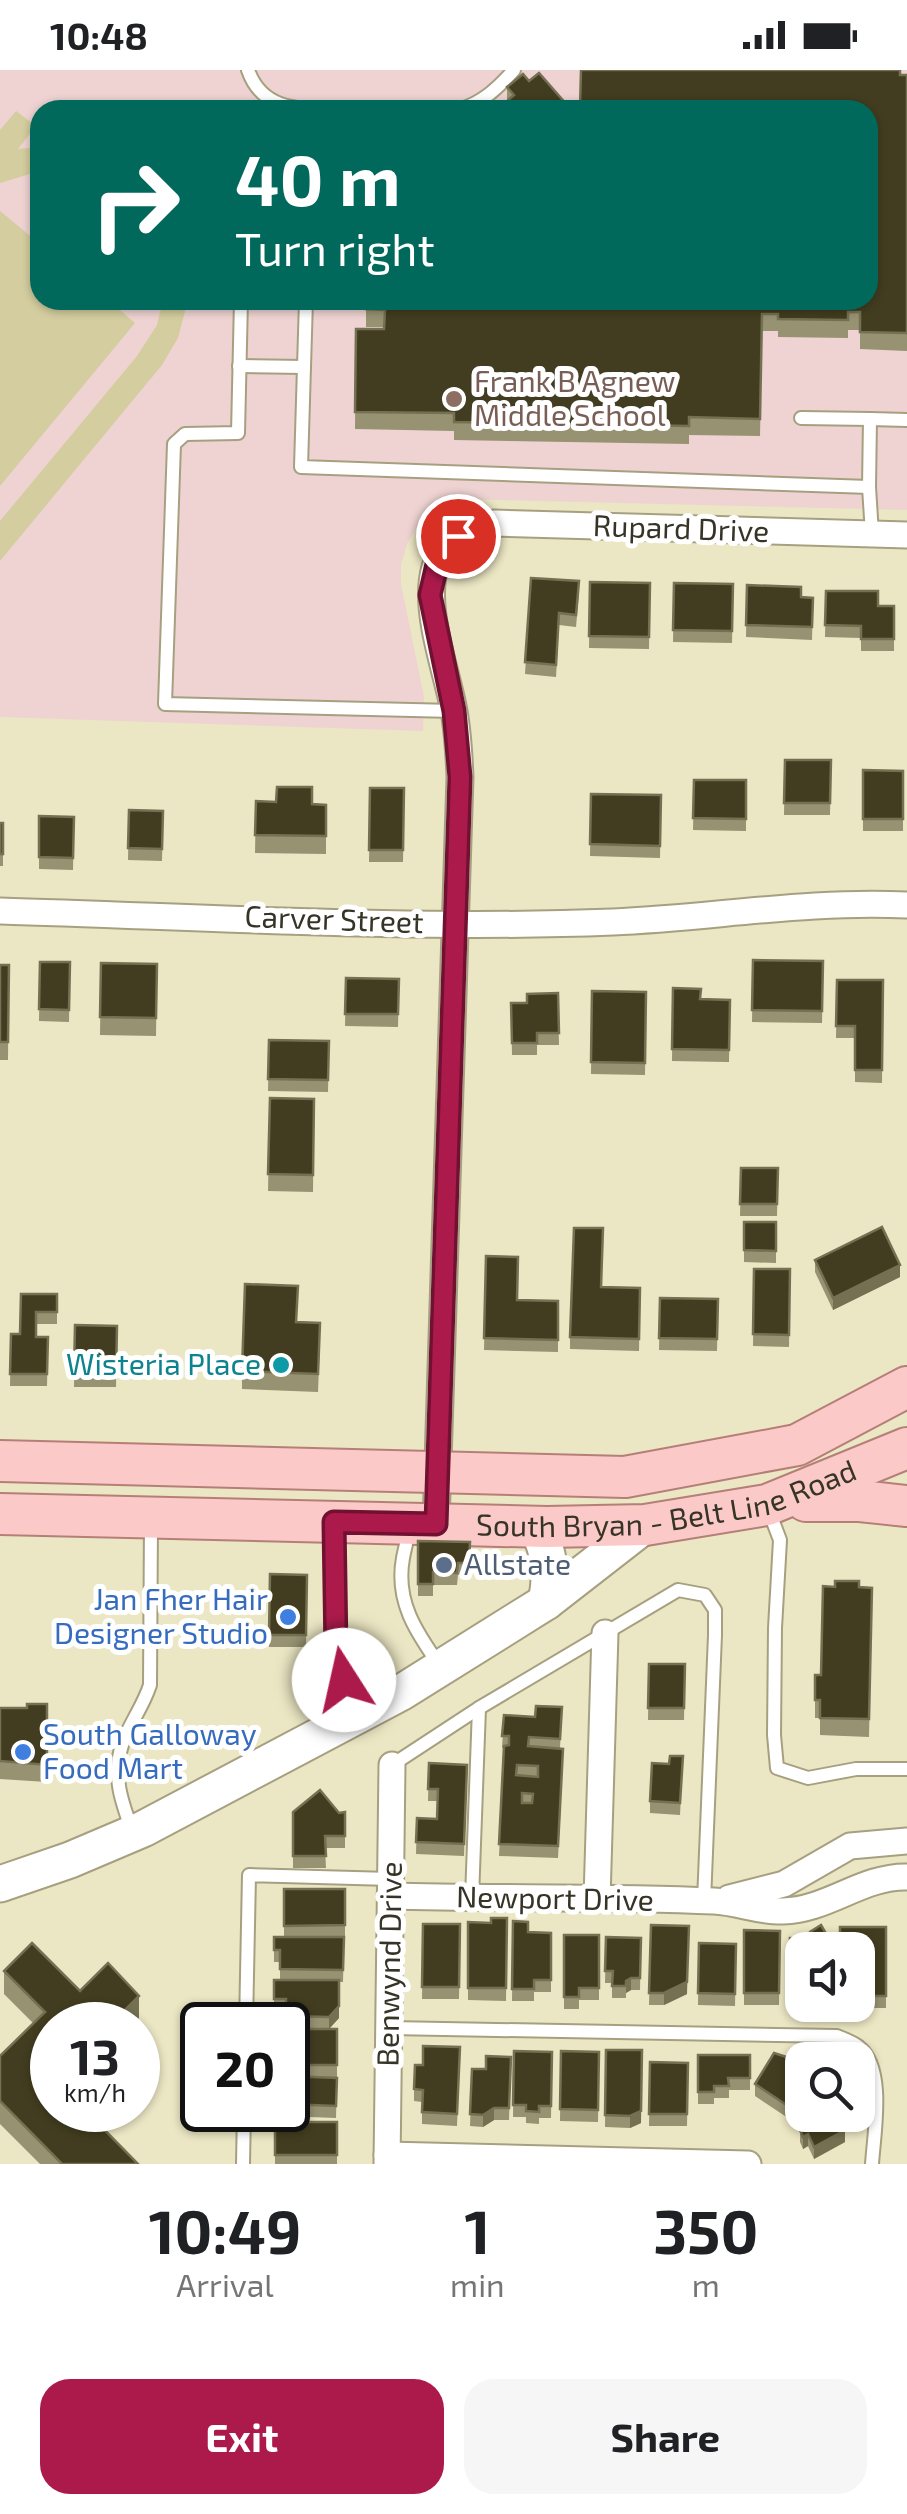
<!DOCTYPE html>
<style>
:root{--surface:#fff;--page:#f6f6f6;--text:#202124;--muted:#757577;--accent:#ac1a4b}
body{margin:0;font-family:"Exo 2",sans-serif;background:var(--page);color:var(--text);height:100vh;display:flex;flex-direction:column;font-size:38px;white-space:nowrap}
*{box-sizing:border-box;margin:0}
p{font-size:32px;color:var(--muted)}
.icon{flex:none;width:55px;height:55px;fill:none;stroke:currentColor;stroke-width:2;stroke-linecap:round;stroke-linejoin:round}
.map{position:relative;height:2094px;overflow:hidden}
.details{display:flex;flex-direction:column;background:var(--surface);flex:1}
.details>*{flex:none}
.hud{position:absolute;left:30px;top:30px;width:848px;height:210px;border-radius:30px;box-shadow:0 2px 8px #0004;background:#00695c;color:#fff;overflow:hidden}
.tools{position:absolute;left:785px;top:1862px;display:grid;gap:20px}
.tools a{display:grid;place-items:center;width:90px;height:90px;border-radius:20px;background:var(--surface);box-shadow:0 2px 8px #0004;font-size:50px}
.speed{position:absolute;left:30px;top:1932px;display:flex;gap:20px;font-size:50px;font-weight:700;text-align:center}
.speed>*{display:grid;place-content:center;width:130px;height:130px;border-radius:50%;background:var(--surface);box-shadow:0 2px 8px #0004;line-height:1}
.speed small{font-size:25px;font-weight:400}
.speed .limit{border:5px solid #111;border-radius:15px;background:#fff;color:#111}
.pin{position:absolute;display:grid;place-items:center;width:85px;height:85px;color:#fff;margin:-42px;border:5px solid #fff;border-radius:50%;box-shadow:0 2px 10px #0007}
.me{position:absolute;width:110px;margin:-55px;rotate:350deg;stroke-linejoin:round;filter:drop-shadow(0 0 8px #0008)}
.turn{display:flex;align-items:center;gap:35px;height:210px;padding:0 40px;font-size:45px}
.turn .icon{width:130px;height:130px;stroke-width:2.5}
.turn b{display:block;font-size:70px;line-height:85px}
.eta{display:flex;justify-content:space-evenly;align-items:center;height:170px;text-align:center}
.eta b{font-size:60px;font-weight:700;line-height:70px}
.button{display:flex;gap:20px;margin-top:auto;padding:20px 40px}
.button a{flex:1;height:115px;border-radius:30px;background:var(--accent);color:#fff;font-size:40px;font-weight:700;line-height:115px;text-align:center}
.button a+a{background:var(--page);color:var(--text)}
.status{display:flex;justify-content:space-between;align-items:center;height:70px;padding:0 50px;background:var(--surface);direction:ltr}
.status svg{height:28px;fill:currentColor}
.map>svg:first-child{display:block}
.education{fill:#eed3d2;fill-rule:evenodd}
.green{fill:#d4cd9f}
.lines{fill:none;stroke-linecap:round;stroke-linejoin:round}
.service-casing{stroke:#a6a080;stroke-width:16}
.minor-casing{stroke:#a6a080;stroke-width:29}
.secondary-casing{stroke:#a6a080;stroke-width:39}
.primary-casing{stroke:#b57f78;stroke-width:44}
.service{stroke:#fff;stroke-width:12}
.minor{stroke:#fff;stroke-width:25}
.secondary{stroke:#fff;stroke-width:35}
.primary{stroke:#fbcac8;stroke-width:40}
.wall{fill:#969272}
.shaded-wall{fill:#757051}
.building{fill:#423d20;stroke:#757051;stroke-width:2.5;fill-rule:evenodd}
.route-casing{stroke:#701131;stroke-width:25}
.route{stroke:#ac1a4b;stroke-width:18}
.education-dot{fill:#8d6e63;stroke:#fff;stroke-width:4}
.culture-dot{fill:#0f9aa8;stroke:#fff;stroke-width:4}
.service-dot{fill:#5c6f8a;stroke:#fff;stroke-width:4}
.shop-dot{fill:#3f7fe0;stroke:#fff;stroke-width:4}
.labels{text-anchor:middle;stroke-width:10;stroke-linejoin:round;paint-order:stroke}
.education-label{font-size:30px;fill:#785e54;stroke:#fff;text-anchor:start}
.street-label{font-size:30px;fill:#363427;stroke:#fff}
.culture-label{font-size:30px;fill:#0d838f;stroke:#fff;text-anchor:end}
.service-label{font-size:30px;fill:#4e5e75;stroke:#fff;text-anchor:start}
.shop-label{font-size:30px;fill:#366cbe;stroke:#fff;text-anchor:end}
</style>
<div class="status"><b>10:48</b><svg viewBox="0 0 49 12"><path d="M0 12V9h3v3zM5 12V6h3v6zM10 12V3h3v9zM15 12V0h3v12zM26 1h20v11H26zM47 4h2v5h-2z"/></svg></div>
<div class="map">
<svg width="907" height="2094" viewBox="0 0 907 2094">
<rect width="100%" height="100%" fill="#ebe6c3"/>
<!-- education -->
<path class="education" d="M0,0H907V440L462,429L435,440L419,454L407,474L401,495V514L424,627L423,661L0,647ZM40,40H868V230H40Z"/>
<!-- green -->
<g class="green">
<path d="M16,41L36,56L18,79L40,77V101L0,113V60Z"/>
<path d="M0,141L40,174V230H108L135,253L0,416Z"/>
<path d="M163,230H188L178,268L162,295L0,491V451L137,286L157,255Z"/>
</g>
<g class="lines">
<defs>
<g id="service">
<path d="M248,0C262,40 297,39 334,40"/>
<path d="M458,40C482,33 497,19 514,0"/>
<path d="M241,230L238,363L185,364L174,374L165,634L454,641"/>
<path d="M306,230L301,397L869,417"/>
<path d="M239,296L304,297"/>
<path d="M801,348L870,349"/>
<path d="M872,464L869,417L870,349L907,350"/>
<path d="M769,1441L780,1470L775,1558L774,1665L777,1698L808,1708L856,1699H907"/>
<path d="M334,1455L336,1580L344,1609L361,1640"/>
<path d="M409,1457C408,1468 405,1477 403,1488C395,1531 416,1562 440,1596"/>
<path d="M392,1695L479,1638L678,1520L705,1525L715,1540V1565L704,1831"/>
<path d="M133,1763C122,1733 112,1707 122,1675C129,1654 143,1637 150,1615L151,1452"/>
<path d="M472,1828L479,1638"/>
<path d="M246,1955L249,1805L391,1809"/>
<path d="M390,1958L837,1966C844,1969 853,1972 859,1977C886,1998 874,2063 872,2094"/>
<path d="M243,2094L244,2040"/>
</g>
<g id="minor">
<path d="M0,841C204,847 409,860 613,852C710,848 809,830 907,835"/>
<path d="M436,1454L460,707C459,683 458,660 453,636C440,572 395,468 494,453L907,465"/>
<path d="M390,1826C498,1829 607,1826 714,1831C737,1832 760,1842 783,1841C828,1840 862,1806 907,1807"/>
<path d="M729,1828L784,1814L850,1776L907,1771"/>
<path d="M597,1829L605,1563"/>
<path d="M387,2085L748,2094"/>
<path d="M387,2094L392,1695"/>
</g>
<g id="secondary">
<path d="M536,1456C550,1482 552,1504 546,1532"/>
<path d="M0,1814L70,1790L143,1759L402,1622L546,1532L645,1455"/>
</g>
<g id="primary">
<path d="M0,1391L625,1407L797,1375L907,1317"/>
<path d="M806,1431H860L907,1436"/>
<path id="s1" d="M0,1444L547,1457L645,1455L767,1435L907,1378"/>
</g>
</defs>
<!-- service casing -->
<use href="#service" class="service-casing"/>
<!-- minor casing -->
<use href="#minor" class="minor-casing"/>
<!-- secondary casing -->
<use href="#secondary" class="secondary-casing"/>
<!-- primary casing -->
<use href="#primary" class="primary-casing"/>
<!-- service -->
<use href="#service" class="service"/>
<!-- minor -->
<use href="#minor" class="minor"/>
<!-- secondary -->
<use href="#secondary" class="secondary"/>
<!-- primary -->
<use href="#primary" class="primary"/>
</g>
<!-- wall -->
<g class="wall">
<path d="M901,5H907V281L860,279V260H848V268L778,267V261H762L760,366L689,365V374L454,370V361L355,359L356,259H384V257H366V230L868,40H507V17L529,11L568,36H580Z"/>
<path d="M531,508L579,523L576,557L559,555L556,607L525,604Z"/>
<path d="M590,512L650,513L649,579L589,578Z"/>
<path d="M674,513L733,514L732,573L673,572Z"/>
<path d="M747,515L801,527L813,528L812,570L746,567Z"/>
<path d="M826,521L878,536H894V581H861V568L825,567Z"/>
<path d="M785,690H831L830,745H784Z"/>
<path d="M863,700L903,701V761H863Z"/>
<path d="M694,710H746V761L693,760Z"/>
<path d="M370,718H404L403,792H369Z"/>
<path d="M591,724L661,725L660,788L590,786Z"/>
<path d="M256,731L326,735V784L255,783Z"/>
<path d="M129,740L163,741L162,791L128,790Z"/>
<path d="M39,746L74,747L73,800L39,799Z"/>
<rect x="0" y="753" width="3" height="43"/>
<path d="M753,890L823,891L822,953L752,952Z"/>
<path d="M40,892H70L69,952L39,951Z"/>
<path d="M101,893L157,894L156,966L100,965Z"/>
<path d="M0,895H9L8,990H0Z"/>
<path d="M346,908L399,909L398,957L345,956Z"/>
<path d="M837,910H883L882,1013L855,1012V968H836Z"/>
<path d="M673,918L700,929L730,930L729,992L672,991Z"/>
<path d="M592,921L646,922L645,1005L591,1004Z"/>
<path d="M558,923L559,975H537V985H512L511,933H527Z"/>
<path d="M269,970L329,971L328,1022L268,1021Z"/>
<path d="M270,1028L314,1029L313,1122L268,1121Z"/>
<path d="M741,1098H778L777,1146H740Z"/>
<path d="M744,1152H776V1193L744,1192Z"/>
<path d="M486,1186L517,1230L558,1231V1282L484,1280Z"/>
<path d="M815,1190L900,1207L833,1240L815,1202Z"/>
<path d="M754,1199H790L789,1277L753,1276Z"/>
<path d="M601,1217L640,1218L639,1281L570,1279V1267Z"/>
<path d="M21,1224H57V1254H36V1267H48L47,1316H10L11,1264H20Z"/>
<path d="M660,1228L718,1229L717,1281L659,1280Z"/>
<path d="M297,1252L320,1271L318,1322L242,1319V1301Z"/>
<path d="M75,1255L117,1256L116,1317H74Z"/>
<path d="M418,1471L470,1472L469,1505H458L457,1515H433V1526H418Z"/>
<path d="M270,1504L307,1505L306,1577H269Z"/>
<path d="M859,1517L872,1518L869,1667L820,1665V1648H815V1605H821Z"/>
<path d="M649,1594H685L684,1650H648Z"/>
<path d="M47,1634V1712L0,1709V1638H27Z"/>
<path d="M562,1637L560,1678L563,1691L558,1788L499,1786L504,1678H502L504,1645L535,1647Z"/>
<path d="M683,1686L680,1745L650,1743V1731Z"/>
<path d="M429,1693L467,1695L464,1786L416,1784L417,1748L437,1749L438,1731H428Z"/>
<path d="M293,1742H345V1778H325L326,1798H293Z"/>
<path d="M284,1819H345V1867H325H344L343,1912H339V1948L329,1959L288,1958V1955H286V1941H274V1910H280V1892H274V1867H284Z"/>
<path d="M507,1848L506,1931L468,1930V1852L491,1853Z"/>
<path d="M513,1851L528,1862L551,1863V1922H534V1931H512Z"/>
<path d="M423,1854H460L459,1929H422Z"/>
<path d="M651,1855L687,1924L664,1935H649Z"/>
<path d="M886,1857V1938H839V1935H858V1880Z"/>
<path d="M744,1860L780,1861L779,1935H744Z"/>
<path d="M564,1865H599V1930H579V1939H564Z"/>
<path d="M606,1867L641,1868L640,1920H631L626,1923V1928H612V1913H605Z"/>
<path d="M828,1867V1880H802V1935H812H789L790,1868L810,1869Z"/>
<path d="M699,1873L736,1874L735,1936L698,1935Z"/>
<path d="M4,1901L80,1921L139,1948L52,1955V2040L138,2094H40L0,2054V1986L33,1953L4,1924Z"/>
<path d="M337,1959V2007H301L337,2008L336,2048L283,2046V2040H288V1972H294Z"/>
<path d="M460,1977L457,2056L422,2054V2032L414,2031V2019L423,1995Z"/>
<path d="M606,1980L641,2053L630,2058L605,2057Z"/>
<path d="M514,1981L552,1982L551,2048H539V2054L526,2053V2047H513Z"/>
<path d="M561,1981L599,1982L598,2052L560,2051Z"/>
<path d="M698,1985H750V2020H729V2028H714V2034H698Z"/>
<path d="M511,1987L509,2050H494L483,2057L470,2056L472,1999H486Z"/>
<path d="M650,1992L688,1993L687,2056H649Z"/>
<path d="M802,1992V2045L849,2059L845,2061V2072L814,2089L808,2076L803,2079L800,2072V2062L796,2054V2044L792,2042L788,2048L755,2026V2014Z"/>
<rect x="275" y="2052" width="62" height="42"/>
</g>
<!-- shaded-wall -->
<g class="shaded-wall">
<path d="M900,1195V1207L833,1240V1228Z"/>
<path d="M689,1856L687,1924L664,1935V1923Z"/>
<path d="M631,1908V1920L626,1923V1911Z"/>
<path d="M139,1926V1948L132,1955H110Z"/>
<path d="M339,1936V1948L329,1959V1947Z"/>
<path d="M642,1980L641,2053L630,2058V2046Z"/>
<path d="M792,2030V2042L788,2048V2036Z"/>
<path d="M494,2038V2050L483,2057V2045Z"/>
<path d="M849,2047V2059L845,2061V2072L814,2089V2077L840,2051Z"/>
<path d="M808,2064V2076L803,2079V2067Z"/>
</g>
<!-- building -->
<g class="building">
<path d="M581,0H900V5H907V263L860,262V242H848V250L778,249V244H762L760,349L689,347V356L454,352V343L355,342L356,259H384L385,240L366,239V230H868V40H515L507,31L514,25L507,17L523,4L529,11L539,3L568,36H580Z"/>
<path d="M531,508L579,511L576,545L559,543L556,595L525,592Z"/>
<path d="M590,512L650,513L649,567L589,566Z"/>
<path d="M674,513L733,514L732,561L673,560Z"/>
<path d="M747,515L801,517V527L813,528L812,557L746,555Z"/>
<path d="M826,521H878V536H894V569H861V556L825,555Z"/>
<path d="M785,690H831L830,733H784Z"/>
<path d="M863,700L903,701V749H863Z"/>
<path d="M694,710H746V749L693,748Z"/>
<path d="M277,717H312V734L326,735V766L255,765L256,731L276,732Z"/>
<path d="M370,718H404L403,780H369Z"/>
<path d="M591,724L661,725L660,776L590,774Z"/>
<path d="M129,740L163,741L162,779L128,778Z"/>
<path d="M39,746L74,747L73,788L39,787Z"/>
<rect x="0" y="753" width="3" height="31"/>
<path d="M753,890L823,891L822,941L752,940Z"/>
<path d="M40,892H70L69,940L39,939Z"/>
<path d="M101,893L157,894L156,948L100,947Z"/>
<path d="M0,895H9L8,972H0Z"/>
<path d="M346,908L399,909L398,944H345Z"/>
<path d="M837,910H883L882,1000H855V956H836Z"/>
<path d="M673,918L701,919L700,929L730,930L729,980L672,979Z"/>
<path d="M592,921L646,922L645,993L591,992Z"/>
<path d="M558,923L559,963H537V973H512L511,933H527V924Z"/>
<path d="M269,970L329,971L328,1010L268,1009Z"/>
<path d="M270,1028L314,1029L313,1105L268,1104Z"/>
<path d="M741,1098H778L777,1134H740Z"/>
<path d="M744,1152H776V1181L744,1180Z"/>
<path d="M882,1157L900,1195L833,1228L815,1190Z"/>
<path d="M574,1158H603L601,1217L640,1218L639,1269L570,1267Z"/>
<path d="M486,1186L518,1187L517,1230L558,1231V1270L484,1268Z"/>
<path d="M754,1199H790L789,1265L753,1264Z"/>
<path d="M245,1214L298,1216L296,1252L320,1253L318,1304L242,1301Z"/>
<path d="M21,1224H57V1242H36V1267H48L47,1304H10L11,1264H20Z"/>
<path d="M660,1228L718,1229L717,1269L659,1268Z"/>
<path d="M75,1255L117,1256L116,1305H74Z"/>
<path d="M418,1471L470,1472L469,1493H458L457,1503L433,1502V1514H418Z"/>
<path d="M270,1504L307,1505L306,1565H269Z"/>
<path d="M835,1511H859V1517L872,1518L869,1649L820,1648V1630H815V1605H821L823,1516L835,1517Z"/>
<path d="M649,1594H685L684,1638H648Z"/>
<path d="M27,1634H47V1695L0,1691V1638H27Z"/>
<path d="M536,1636L562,1637L560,1669L529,1667L528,1676L563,1679L558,1776L499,1774L504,1676L509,1675V1666H502L504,1645L535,1647ZM517,1695L538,1696V1707L516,1705ZM522,1723L533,1724L532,1733H522Z"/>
<path d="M670,1686H683L680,1733L650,1731L652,1693L669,1694Z"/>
<path d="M429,1693L467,1695L464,1774L416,1772L417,1748L437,1749L438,1719H428Z"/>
<path d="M320,1720L339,1743L345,1742V1766H325L326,1786H293V1742Z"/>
<path d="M284,1819H345V1855L284,1856Z"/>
<path d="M491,1848H507L506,1918H468V1852L491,1853Z"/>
<path d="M513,1851L528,1852V1862L551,1863V1910H534V1919H512Z"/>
<path d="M423,1854H460L459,1917H422Z"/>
<path d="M651,1855L689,1856L687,1912L664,1923H649Z"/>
<path d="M821,1855L828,1867L825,1874L824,1880H802V1924L789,1923L790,1868L810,1869V1862Z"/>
<path d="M840,1857H886V1926H858V1880H840Z"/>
<path d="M744,1860L780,1861L779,1923H744Z"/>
<path d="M564,1865H599V1918H579V1927H564Z"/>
<path d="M274,1867H344L343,1900L280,1899V1880H274Z"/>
<path d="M606,1867L641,1868L640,1908H631L626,1911V1916H612L613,1901H605Z"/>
<path d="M32,1873L80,1921L108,1893L139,1926L110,1955H52V2040H85L138,2094H62L0,2031V1986L45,1942L4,1901Z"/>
<path d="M699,1873L736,1874L735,1924L698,1923Z"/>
<path d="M274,1910H339V1936L329,1947L286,1946V1929H274Z"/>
<path d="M294,1959H337V1995H288V1972H294Z"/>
<path d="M423,1976L460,1977L457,2044L422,2042L423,2020L414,2019L415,1995H423Z"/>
<path d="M606,1980H642L641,2041L630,2046L605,2045Z"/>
<path d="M514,1981L552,1982L551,2036H539V2042L526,2041V2035H513Z"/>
<path d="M561,1981L599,1982L598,2040L560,2039Z"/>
<path d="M774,1983L802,1992V2036L792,2030L788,2036L755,2014Z"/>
<path d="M821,1984L826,1990H813Z"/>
<path d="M698,1985H750V2008H728L729,2016H714V2022H698Z"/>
<path d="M486,1986L511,1987L509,2038H494L483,2045L470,2044L472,1999H486Z"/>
<path d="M650,1992L688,1993L687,2044H649Z"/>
<path d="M288,2006L337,2008L336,2036L288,2034Z"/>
<path d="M802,2039V2045H848L849,2047L840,2051L845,2060L814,2077L808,2064L803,2067L800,2060L803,2057L796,2042Z"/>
<rect x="275" y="2052" width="62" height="33"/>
</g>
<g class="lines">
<defs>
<path id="route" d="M344,1610L336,1580L334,1452L436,1454L460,707L454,641L430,525L439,486L458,466"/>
</defs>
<!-- route casing -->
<use href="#route" class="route-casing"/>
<!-- route -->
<use href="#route" class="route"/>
</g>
<!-- markers -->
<circle class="education-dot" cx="454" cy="329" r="10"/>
<circle class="culture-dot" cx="281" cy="1295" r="10"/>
<circle class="service-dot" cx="444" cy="1495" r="10"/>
<g class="shop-dot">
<circle cx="288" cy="1547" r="10"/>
<circle cx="23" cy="1682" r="10"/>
</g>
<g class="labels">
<!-- education labels -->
<g class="education-label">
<text x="474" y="322">Frank B Agnew<tspan x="474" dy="34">Middle School</tspan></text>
</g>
<!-- street labels -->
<g class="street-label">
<text transform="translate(681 459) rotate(2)" y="10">Rupard Drive</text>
<text transform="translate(334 850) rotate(2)" y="10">Carver Street</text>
<text dy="10" stroke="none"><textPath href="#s1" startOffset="670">South Bryan - Belt Line Road</textPath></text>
<text transform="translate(555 1829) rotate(1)" y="10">Newport Drive</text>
<text transform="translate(390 1894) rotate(-89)" y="10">Benwynd Drive</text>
</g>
<!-- culture labels -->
<g class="culture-label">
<text x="261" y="1305">Wisteria Place</text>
</g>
<!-- service labels -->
<g class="service-label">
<text x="464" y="1505">Allstate</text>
</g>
<!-- shop labels -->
<g class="shop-label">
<text x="268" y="1540">Jan Fher Hair<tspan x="268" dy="34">Designer Studio</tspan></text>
<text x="43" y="1675" text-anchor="start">South Galloway<tspan x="43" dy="34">Food Mart</tspan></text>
</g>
</g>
</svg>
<div class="tools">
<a><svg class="icon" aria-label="sound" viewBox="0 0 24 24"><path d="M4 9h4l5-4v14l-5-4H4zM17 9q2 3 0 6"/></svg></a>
<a><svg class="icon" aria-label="search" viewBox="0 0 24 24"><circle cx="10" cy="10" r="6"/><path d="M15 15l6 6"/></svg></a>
</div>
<div class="speed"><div>13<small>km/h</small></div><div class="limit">20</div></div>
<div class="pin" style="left:458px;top:466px;background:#d93025"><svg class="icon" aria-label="arrive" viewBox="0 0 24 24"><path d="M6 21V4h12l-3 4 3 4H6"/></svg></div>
<svg class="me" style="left:344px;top:1610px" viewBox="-20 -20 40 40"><circle r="19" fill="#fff"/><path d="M0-13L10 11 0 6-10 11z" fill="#ac1a4b"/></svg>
<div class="hud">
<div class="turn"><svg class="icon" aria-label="right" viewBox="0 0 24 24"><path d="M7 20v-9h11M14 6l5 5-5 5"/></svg><div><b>40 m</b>Turn right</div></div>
</div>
</div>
<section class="details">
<div class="eta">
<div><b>10:49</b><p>Arrival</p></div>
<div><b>1</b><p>min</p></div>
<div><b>350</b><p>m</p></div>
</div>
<div class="button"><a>Exit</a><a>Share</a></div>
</section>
